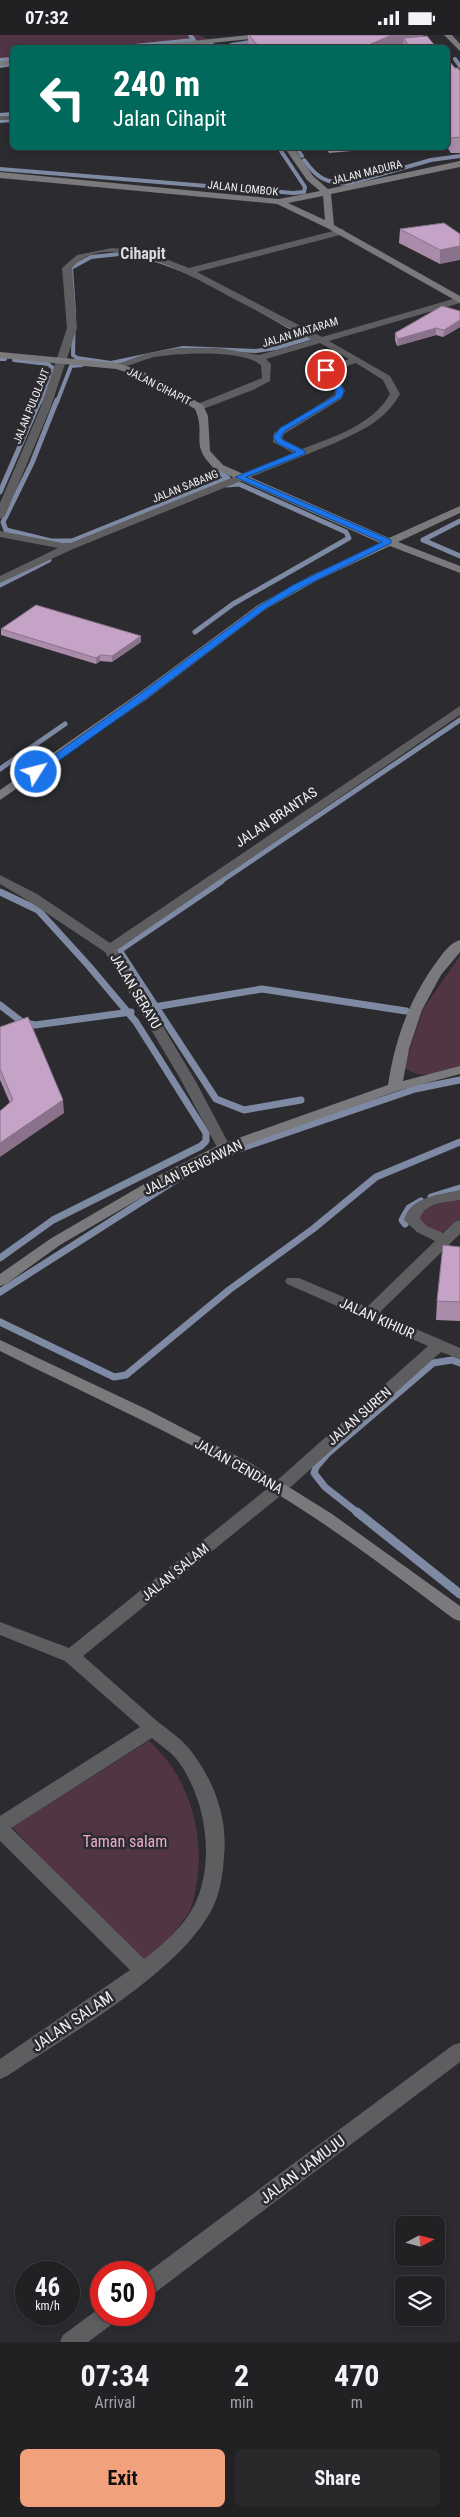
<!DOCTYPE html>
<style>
:root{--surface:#212023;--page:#29282b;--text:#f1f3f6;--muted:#a2a3a6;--line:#3e3e41;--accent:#f1a17b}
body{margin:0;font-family:"Roboto Condensed",sans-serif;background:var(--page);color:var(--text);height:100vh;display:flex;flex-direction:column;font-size:19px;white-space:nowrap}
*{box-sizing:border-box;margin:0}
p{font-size:16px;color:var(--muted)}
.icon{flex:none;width:28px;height:28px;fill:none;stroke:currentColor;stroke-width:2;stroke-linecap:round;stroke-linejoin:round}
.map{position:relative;height:2307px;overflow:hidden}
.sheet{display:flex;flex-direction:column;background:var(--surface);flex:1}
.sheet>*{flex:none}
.banner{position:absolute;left:10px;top:10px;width:440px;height:105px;border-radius:8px;box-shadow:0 2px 8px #0003,0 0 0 1px var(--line);background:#00695c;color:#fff;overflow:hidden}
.needle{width:32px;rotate:83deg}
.buttons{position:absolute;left:395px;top:2181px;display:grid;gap:10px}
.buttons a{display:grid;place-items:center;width:50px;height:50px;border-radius:8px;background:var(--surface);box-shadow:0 2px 8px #0003,0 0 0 1px var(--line);font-size:25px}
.speed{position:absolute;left:15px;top:2226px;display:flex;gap:10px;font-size:25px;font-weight:700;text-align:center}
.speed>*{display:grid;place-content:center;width:65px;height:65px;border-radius:50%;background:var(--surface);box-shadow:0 2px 8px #0003,0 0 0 1px var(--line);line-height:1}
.speed small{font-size:12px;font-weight:400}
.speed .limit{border:8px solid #d22;background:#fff;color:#111}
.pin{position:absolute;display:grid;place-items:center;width:42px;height:42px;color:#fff;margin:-21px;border:2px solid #fff;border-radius:50%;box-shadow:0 1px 5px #0007}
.me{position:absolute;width:55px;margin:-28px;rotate:54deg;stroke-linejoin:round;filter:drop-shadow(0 0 4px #0008)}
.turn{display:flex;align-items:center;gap:18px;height:105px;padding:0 20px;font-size:22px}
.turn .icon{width:65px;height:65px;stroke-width:2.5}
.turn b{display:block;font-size:35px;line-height:42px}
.eta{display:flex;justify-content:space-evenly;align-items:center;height:85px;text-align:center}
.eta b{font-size:30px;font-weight:700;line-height:35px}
.cta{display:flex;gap:10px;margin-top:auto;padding:10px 20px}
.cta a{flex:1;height:58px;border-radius:8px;background:var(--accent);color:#111;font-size:20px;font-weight:700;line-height:58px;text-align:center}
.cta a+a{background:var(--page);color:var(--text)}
.status{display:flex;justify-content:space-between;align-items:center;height:35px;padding:0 25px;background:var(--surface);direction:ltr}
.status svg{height:14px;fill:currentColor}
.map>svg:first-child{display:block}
.green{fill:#523545}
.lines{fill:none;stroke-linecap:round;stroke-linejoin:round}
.stream-far3{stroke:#7e8aa4;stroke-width:4}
.stream-far2{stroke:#7e8aa4;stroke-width:5}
.stream-far1{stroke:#7e8aa4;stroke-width:7}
.stream{stroke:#7e8aa4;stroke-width:9}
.street{fill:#5e5e60;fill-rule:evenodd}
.secondary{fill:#7a7a7d;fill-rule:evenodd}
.wall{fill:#a98caa}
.shaded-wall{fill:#8a728b}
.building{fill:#c5a3c6;stroke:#8a728b}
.route{fill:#1a73e8;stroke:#114b97}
.labels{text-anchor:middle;stroke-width:5;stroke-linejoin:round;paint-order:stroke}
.far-street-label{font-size:11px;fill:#f1f0f2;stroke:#2c2b2f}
.street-label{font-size:14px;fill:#f1f0f2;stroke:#2c2b2f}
.far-district-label{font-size:16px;font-weight:bold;fill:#dbd9de;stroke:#2c2b2f}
.near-park-label{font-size:16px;fill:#eda9ce;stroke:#2c2b2f}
.near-street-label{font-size:16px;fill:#f1f0f2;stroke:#2c2b2f}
</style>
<div class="status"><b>07:32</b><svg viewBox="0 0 49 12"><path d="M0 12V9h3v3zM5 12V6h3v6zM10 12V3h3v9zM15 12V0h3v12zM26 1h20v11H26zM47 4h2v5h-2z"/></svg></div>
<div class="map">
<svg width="460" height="2307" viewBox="0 0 460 2307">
<rect width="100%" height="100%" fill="#2c2b2f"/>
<!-- green -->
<g class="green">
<path d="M0,0H199L208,5L138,12H12V26L0,27Z"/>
<path d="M460,921V1031C440,1036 421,1047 404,1032L423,974Z"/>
<path d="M460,1163V1184L440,1199L419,1185L423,1174Z"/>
<path d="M149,1706C194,1746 209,1812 192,1870C189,1880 179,1890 174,1899C165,1912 157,1923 144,1933L12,1792Z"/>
</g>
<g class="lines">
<!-- stream-far3 -->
<g class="stream-far3">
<path d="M201,9L209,8L216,12"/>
<path d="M124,12L194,5L190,0"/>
<path d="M231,12V10L256,6"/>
<path d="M455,24L460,31"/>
<path d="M0,25L12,24"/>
<path d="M0,31L12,29"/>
<path d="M0,80L12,79"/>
<path d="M0,86L12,85"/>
<path d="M296,112L302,121"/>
<path d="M304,125C317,143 324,147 347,149L431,125L460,121"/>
<path d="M0,134L293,158L304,157L305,152L281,116"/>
<path d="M129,218C194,231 252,272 310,303L276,313L256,316L183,313L111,328L77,323L73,320L74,277L71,233L91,222Z"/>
<path d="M0,324H5"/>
<path d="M14,325L48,329L54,334L40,367"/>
<path d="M57,367L71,331L82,330"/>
</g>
<!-- stream-far2 -->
<g class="stream-far2">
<path d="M57,365L32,428L3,487L6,495L51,506H72L228,443L214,435"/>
<path d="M0,457L40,365"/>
<path d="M460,486L423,505L460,521"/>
<path d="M0,550L49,525"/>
<path d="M195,597L233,569L349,503L346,497L239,449L227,450"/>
<path d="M0,734L65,689"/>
<path d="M220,847L460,685"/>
</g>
<!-- stream-far1 -->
<g class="stream-far1">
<path d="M221,846L122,913L120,917L216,1064L244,1075L301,1065"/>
<path d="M0,857L38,875L88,930L136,987L206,1098V1106L201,1111L53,1185L0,1223"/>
<path d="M0,970L22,987L35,990L131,977"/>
<path d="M154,972L262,954L406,976"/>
<path d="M431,1162L460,1153"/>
<path d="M405,1189L402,1185L409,1173L421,1166"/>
<path d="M0,1257L196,1132L233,1116L415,1054L460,1045"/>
<path d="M0,1287L114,1342L126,1340L229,1255L313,1194L376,1142L460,1107"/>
<path d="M358,1478L325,1452L314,1438L316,1432L328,1418L433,1328L452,1325L460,1328"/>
</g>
<!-- stream -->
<path class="stream" d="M357,1477L460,1559"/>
<!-- street -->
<g class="street">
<rect x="0" y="81" width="12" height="4"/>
<path d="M341,194L344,195V199L197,237L322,302L460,262V268L329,306L390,341L400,359C385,386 361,396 335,408L73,514L0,548V541L58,513L0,502V496L68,509L293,418L273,407L274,398L334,360L335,356C331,347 324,345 320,335L349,324L320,308L266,324L271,329L270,346L253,355L203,374H195V370L262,343L261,330C243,314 178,318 154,322C142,325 130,331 117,334L112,331L148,318L179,313H220L259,320L312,305C286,291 260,277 234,264C197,244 108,190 72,233L77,293L50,374L5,481L0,484V468L40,374L67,293L62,233L77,220L112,213L145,216L189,233ZM356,328L383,345L390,359C373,390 333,402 302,414L282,404L284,399L341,364L345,356L339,345L332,341L330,336Z"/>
<path d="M460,671V680L117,915L195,1045L231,1113L224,1117L219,1116L181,1045L105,917L27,865L0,849V840L37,859L110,908Z"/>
<path d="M460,1155V1165C447,1167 423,1168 420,1184L427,1191L443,1198L455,1187L460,1185V1199L379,1278L460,1313V1324L441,1317L285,1457L83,1621C108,1643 132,1664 157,1686C168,1695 182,1704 191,1716C214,1746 228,1783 224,1821C223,1839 220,1860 211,1876C178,1938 67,2001 7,2041L0,2044V2024L130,1935L0,1806V1781L140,1692L65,1626L0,1600V1587L69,1613L273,1449L428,1311L287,1249L285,1246L287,1243H299L367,1272L435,1206L417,1197L404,1185C410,1161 440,1160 460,1155ZM152,1703C160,1710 171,1717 178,1726C206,1764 216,1827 194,1871C183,1892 163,1910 144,1924L11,1793Z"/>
<path d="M460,2008V2027L152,2260L144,2263V2240L453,2010Z"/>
<path d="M101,2272V2280H118L115,2287L88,2307H60L63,2300Z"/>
</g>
<!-- secondary -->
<g class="secondary">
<path d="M249,0H275L271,2L171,12H150L154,10Z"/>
<path d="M444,0H452L460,9V16Z"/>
<path d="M12,25V29L0,31V27Z"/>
<path d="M284,112H293L313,141L328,154L460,126V132L331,159L334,190L460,261V268L327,193L277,169L0,143V137L279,164L320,156L307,145ZM323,161L325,185L288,168Z"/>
<path d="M0,317L117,328L144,337L203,370L208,381L210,416L223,430L389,503L460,471V478L398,507L460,531V538L390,511L318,545L266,574L147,664L0,765V755L139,658L258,570L310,541L380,508L215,434C188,409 207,401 195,374L138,341L116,334L0,323Z"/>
<path d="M460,905V917L441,940L422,975L409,1014L403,1046L460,1031V1039L400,1055L229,1116L168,1147L60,1210L6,1249L0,1251V1239L50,1204L158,1141L219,1110L388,1050C395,1004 410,962 438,925C443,918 451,907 460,905Z"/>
<path d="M0,1305L148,1375L252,1429L332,1479L460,1571V1586L454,1584C395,1540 337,1495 274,1457C186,1403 92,1362 0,1316Z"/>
</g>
</g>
<!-- wall -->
<g class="wall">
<path d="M248,0H424L420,2L436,12H403V9L396,12H248Z"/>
<path d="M448,25L455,33L460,36V118H451L447,112Z"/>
<path d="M326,112H352V116L329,118Z"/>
<path d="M444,188L440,229L399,208L400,194Z"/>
<path d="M460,276V292L443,302L436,300L397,311L395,305V298Z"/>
<path d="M1,594L141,607L112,627L100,626L96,629L1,600Z"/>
<path d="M0,992L64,1078L10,1068L0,1045Z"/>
<path d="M460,1212V1286L436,1285L437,1266Z"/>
</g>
<!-- shaded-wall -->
<g class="shaded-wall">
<path d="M392,0H424L407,8L404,3L403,9L396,12H350Z"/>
<path d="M460,211V225L440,229V215Z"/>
<path d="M460,285V292L443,302L444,295Z"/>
<path d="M436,293V300L397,311L398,304Z"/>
<path d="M141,601V607L112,627V621Z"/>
<path d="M100,620V626L96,629V623Z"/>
<path d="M63,1065L64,1078L0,1122V1108Z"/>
</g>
<!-- building -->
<g class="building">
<path d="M249,0H392L366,11L350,12H259Z"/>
<path d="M427,1L436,12H409L404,3Z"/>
<path d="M448,25L455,33H458L460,36V102L451,103L448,96Z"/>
<path d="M444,188L460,199V211L440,215L400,194Z"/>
<path d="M442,271L460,276V285L444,295L436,293L398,304L395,298Z"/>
<path d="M36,570L141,601L112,621L100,620L96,623L1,594Z"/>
<path d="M28,982L63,1065L0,1108V1076L13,1065L0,1034V992Z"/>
<path d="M443,1210L460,1212V1267L437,1266Z"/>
</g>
<!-- route -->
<path class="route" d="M326,333L328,334C333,343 339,346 344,356L342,362L285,396L281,402L283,405L305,416V419L246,442L391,505V508L299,554L265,574L147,663L40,739H33V735L140,659L259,571L293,550L382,507L235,442L296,417L278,409L273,402L280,393L335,361L336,356L333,348L326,345L322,335Z"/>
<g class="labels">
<!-- far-street labels -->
<g class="far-street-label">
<text transform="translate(367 137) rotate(-14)" y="4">JALAN MADURA</text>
<text transform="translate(243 153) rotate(6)" y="4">JALAN LOMBOK</text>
<text transform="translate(300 297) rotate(-17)" y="4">JALAN MATARAM</text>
<text transform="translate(159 351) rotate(27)" y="4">JALAN CIHAPIT</text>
<text transform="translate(31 371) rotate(-68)" y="4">JALAN PULOLAUT</text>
<text transform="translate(185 451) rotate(-22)" y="4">JALAN SABANG</text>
</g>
<!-- street labels -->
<g class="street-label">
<text transform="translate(276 782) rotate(-34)" y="5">JALAN BRANTAS</text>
<text transform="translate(136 956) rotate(59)" y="5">JALAN SERAYU</text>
<text transform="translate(193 1132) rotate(-26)" y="5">JALAN BENGAWAN</text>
<text transform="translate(377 1283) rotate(24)" y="5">JALAN KIHIUR</text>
<text transform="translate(359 1381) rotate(-41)" y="5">JALAN SUREN</text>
<text transform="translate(239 1431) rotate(29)" y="5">JALAN CENDANA</text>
<text transform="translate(175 1537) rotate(-39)" y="5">JALAN SALAM</text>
</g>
<!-- far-district labels -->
<g class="far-district-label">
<text x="143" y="224">Cihapit</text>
</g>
<!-- near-park labels -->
<g class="near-park-label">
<text x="125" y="1812">Taman salam</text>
</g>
<!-- near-street labels -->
<g class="near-street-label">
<text transform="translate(72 1986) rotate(-34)" y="6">JALAN SALAM</text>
<text transform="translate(302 2134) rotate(-37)" y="6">JALAN JAMUJU</text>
</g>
</g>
</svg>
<div class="buttons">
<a><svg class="needle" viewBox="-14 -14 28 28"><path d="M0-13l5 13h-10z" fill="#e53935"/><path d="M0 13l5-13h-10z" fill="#a2a3a6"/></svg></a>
<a><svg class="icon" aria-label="layers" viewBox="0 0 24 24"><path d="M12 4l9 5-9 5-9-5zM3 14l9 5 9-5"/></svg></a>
</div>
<div class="speed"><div>46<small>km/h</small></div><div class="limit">50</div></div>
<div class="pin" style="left:326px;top:335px;background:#d93025"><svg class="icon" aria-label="arrive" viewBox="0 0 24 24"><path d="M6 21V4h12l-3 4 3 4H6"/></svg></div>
<svg class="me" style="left:36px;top:737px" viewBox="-20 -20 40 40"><circle r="17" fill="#1a73e8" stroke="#fff" stroke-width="3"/><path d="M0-11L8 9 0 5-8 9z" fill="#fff"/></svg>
<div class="banner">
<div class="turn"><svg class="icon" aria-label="left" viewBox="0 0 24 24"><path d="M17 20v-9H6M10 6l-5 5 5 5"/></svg><div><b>240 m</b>Jalan Cihapit</div></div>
</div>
</div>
<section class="sheet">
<div class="eta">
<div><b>07:34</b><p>Arrival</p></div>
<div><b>2</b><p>min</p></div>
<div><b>470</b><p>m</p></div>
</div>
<div class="cta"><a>Exit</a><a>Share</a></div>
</section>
